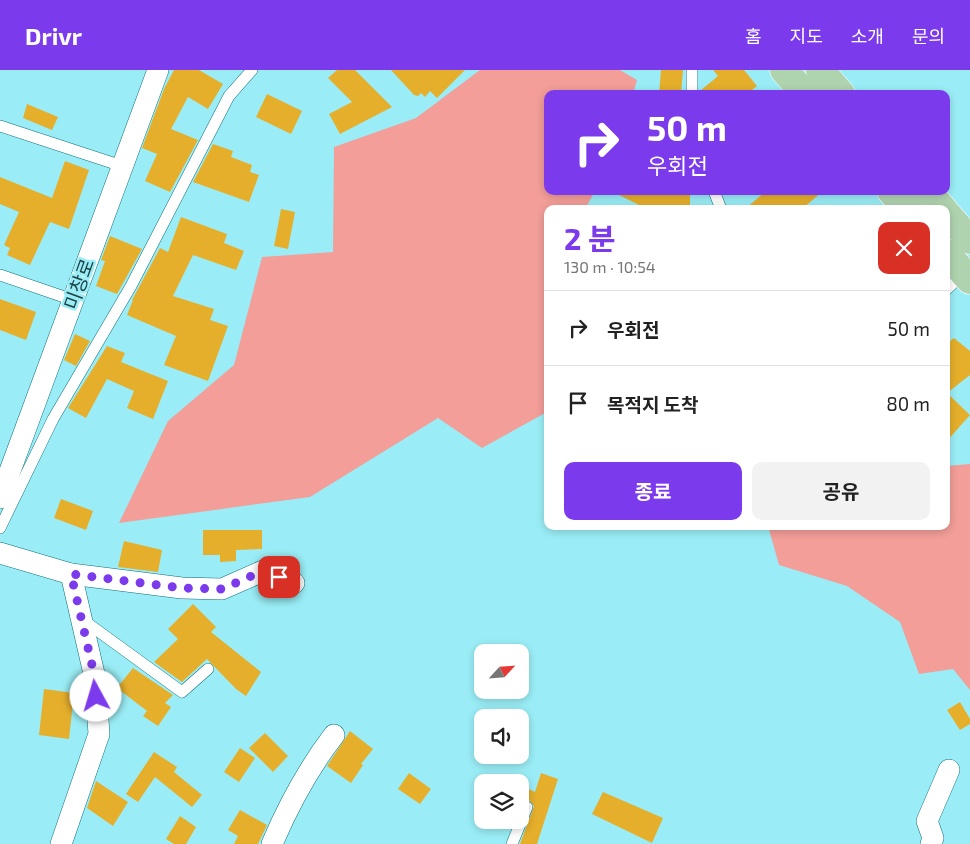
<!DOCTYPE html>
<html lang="ko">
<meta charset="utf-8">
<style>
:root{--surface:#fff;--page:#f2f2f2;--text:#222;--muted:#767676;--line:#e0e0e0;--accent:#7c3aed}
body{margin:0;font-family:"Exo 2","Noto Sans KR",sans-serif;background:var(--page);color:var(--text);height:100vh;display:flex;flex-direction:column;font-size:19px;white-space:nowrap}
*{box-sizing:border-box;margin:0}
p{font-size:16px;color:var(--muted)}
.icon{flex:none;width:28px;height:28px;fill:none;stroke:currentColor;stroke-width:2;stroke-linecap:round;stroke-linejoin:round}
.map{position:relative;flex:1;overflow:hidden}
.side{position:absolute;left:544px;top:135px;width:406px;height:325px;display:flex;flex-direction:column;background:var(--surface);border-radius:10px;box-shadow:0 2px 8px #0003}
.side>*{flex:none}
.banner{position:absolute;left:544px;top:20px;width:406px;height:105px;border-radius:10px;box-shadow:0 2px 8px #0003;background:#7c3aed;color:#fff;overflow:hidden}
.needle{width:32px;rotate:64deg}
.buttons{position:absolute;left:474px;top:574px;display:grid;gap:10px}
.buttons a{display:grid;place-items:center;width:55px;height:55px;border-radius:10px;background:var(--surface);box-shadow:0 2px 8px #0003;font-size:25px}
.pin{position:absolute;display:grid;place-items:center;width:42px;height:42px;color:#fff;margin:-21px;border-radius:10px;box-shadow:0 2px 8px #0006}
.me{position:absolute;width:55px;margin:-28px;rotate:354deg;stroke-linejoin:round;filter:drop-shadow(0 0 4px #0008)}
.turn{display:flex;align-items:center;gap:18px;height:105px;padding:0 20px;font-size:22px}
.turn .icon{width:65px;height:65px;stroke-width:2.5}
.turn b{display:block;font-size:35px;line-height:42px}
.round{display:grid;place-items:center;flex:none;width:52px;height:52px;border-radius:10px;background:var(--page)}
.head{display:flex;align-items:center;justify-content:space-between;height:85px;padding:0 20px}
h1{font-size:30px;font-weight:700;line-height:38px;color:var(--accent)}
.action{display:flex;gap:10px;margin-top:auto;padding:10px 20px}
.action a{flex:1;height:58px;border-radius:10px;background:var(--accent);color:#fff;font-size:20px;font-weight:700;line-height:58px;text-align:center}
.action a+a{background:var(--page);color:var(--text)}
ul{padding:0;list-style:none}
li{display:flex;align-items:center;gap:15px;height:75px;padding:0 20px;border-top:1px solid var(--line)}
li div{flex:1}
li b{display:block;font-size:19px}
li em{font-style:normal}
header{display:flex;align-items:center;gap:30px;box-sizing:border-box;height:70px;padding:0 25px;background:var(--accent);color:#fff}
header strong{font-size:24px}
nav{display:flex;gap:28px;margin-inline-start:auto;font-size:18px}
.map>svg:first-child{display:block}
.green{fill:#f39e98}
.building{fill:#e5af2c}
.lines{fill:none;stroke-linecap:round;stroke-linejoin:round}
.lane-casing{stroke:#0e7078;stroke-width:12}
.street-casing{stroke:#0e7078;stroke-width:22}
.primary-casing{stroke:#fff;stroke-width:29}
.lane{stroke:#fff;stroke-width:11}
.street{stroke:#fff;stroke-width:21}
.primary{stroke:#b0d3af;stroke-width:28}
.route{stroke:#7c3aed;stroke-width:9;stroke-dasharray:0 16.2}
.labels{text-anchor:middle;stroke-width:5;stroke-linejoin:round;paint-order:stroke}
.street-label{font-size:19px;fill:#1d4043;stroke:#9aedf6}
</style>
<header>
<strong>Drivr</strong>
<nav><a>홈</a><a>지도</a><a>소개</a><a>문의</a></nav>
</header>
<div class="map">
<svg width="970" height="774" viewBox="0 0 970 774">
<rect width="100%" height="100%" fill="#9aedf6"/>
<!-- green -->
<g class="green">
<path d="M480,0H620L637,10L633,24H548V121H595L585,139H548L547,342L482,378L438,348L310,427L119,453L168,351L234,295L262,187L333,182L334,77L416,48Z"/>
<path d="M970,394V620L953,599L919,604L900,552L847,516L779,495L768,456H946V396Z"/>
</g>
<!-- building -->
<g class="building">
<path d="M174,0H199L223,14L208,39L188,27L171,59L198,70L170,122L145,111L157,84L142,78L164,19Z"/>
<path d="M337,0H355L392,37L340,64L329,44L352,32L328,8Z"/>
<path d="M391,0H465L437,28L430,21L425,27L421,23L418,26L414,25Z"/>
<path d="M661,0H683L681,24H659Z"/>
<path d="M713,0H744L757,16L747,24H700V21L718,6Z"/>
<path d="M267,24L302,41L291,64L256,47Z"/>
<path d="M27,34L58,47L52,60L23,48Z"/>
<path d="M213,74L233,81L231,87L252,95L250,102L259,105L249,132L193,112Z"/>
<path d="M65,91L89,100L69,159L50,152L30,195L7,185L10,178L4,175L19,142L0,134V107L52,128Z"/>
<path d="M611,121H690V139H647Z"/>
<path d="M766,121H823L802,139H745Z"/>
<path d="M281,139L295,142L288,179L274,176Z"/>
<path d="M181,147L227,164L224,173L244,181L236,200L193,185L173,226L214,239L210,250L228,256L208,311L164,295L176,266L127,245L133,230H132L160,178L168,182Z"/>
<path d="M110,166L142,179L117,224L96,216L105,191L101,190Z"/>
<path d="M0,229L36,242L26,270L0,260Z"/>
<path d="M75,264L90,271L76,296L64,290Z"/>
<path d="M954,268L970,281V305L947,323L970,345L946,372V274Z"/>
<path d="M107,276L125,283L121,292L168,311L153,349L127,338L134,321L107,309L86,348L68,338Z"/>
<path d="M61,429L93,441L86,460L54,448Z"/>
<path d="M203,460H262V479L236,480V491L220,492V485H203Z"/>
<path d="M124,471L162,480L158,502L118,497Z"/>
<path d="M193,534L216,557L211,562L261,602L246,626L236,619L207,589L182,612L154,592L178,569L168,559Z"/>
<path d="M133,598L173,625L165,633L171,637L158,656L143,646L147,641L117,618Z"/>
<path d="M44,619L74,623L69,669L39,665Z"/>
<path d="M960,632L970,649V654L960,660L947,640Z"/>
<path d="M350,661L373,679L361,694L363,695L351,713L327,696Z"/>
<path d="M265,663L288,686L273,702L249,678Z"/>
<path d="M240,678L255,688L239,712L224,702Z"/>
<path d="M154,682L177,697L174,702L202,725L192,737L155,707L138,732L126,724Z"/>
<path d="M409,703L431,719L420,734L398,719Z"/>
<path d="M541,703L558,709L537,774H520L534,736L529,730L523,731L520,734V715L535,722Z"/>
<path d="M96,711L128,732L113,756L87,738Z"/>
<path d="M603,722L663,748L652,773L592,744Z"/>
<path d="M240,740L267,755L258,774H234L238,766L228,760Z"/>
<path d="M180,746L196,757L186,774H174L166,769Z"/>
</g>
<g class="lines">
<defs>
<g id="lane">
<path d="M692,0V24"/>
<path d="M0,56L122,96"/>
<path d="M714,121L721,139"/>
<path d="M0,205L73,230"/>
<path d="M946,220L964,203"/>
<path d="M0,458L53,349L131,216L229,26L252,0"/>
<path d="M83,550L182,622L208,599"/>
<path d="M512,774L527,737"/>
</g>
<g id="street">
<path d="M0,428L158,0"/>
<path d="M0,483L71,504L182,518L222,519L265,500L294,513"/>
<path d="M61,774L99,664L95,608L71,504"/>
<path d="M272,774C289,734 308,699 334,665"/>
<path d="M931,774L933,768L927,751L949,700"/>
</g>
<g id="primary">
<path d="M784,0L805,24"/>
<path d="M820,0L841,24"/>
<path d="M891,121L907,139"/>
<path d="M927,121L943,139"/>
<path d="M946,143L970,170"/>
<path d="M946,183L970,210"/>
</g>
</defs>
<!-- lane casing -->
<use href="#lane" class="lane-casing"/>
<!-- street casing -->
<use href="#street" class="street-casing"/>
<!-- primary casing -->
<use href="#primary" class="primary-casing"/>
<!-- lane -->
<use href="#lane" class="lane"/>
<!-- street -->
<use href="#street" class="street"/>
<!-- primary -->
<use href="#primary" class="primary"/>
</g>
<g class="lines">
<!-- route -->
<path class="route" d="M96,626L95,608L71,504L182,518L222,519L265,500L279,507"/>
</g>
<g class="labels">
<!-- street labels -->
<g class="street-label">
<text transform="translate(79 214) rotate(-70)" y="7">미창로</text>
</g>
</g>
</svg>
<div class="buttons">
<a><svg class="needle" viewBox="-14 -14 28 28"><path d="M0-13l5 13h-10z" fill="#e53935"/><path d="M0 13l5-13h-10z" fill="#767676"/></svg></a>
<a><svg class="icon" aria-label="sound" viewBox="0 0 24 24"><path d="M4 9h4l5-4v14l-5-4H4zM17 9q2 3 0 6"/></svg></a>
<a><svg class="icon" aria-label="layers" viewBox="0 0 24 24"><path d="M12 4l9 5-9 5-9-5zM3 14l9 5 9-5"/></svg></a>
</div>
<div class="pin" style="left:279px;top:507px;background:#d93025"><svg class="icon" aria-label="arrive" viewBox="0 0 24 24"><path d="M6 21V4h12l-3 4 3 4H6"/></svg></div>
<svg class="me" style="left:96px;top:626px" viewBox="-20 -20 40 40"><circle r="19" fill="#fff"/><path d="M0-13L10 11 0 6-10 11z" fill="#7c3aed"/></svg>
<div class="banner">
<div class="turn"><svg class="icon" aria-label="right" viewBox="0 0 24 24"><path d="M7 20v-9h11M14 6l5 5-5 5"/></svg><div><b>50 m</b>우회전</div></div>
</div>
<section class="side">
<div class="head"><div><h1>2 분</h1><p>130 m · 10:54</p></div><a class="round" style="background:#d93025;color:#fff"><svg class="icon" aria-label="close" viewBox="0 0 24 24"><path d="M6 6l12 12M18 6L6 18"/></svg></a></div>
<ul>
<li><svg class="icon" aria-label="right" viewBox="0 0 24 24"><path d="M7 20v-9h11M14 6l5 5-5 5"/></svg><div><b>우회전</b></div><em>50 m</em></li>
<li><svg class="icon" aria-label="arrive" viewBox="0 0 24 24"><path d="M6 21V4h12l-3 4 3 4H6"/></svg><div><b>목적지 도착</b></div><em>80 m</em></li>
</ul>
<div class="action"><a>종료</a><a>공유</a></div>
</section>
</div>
